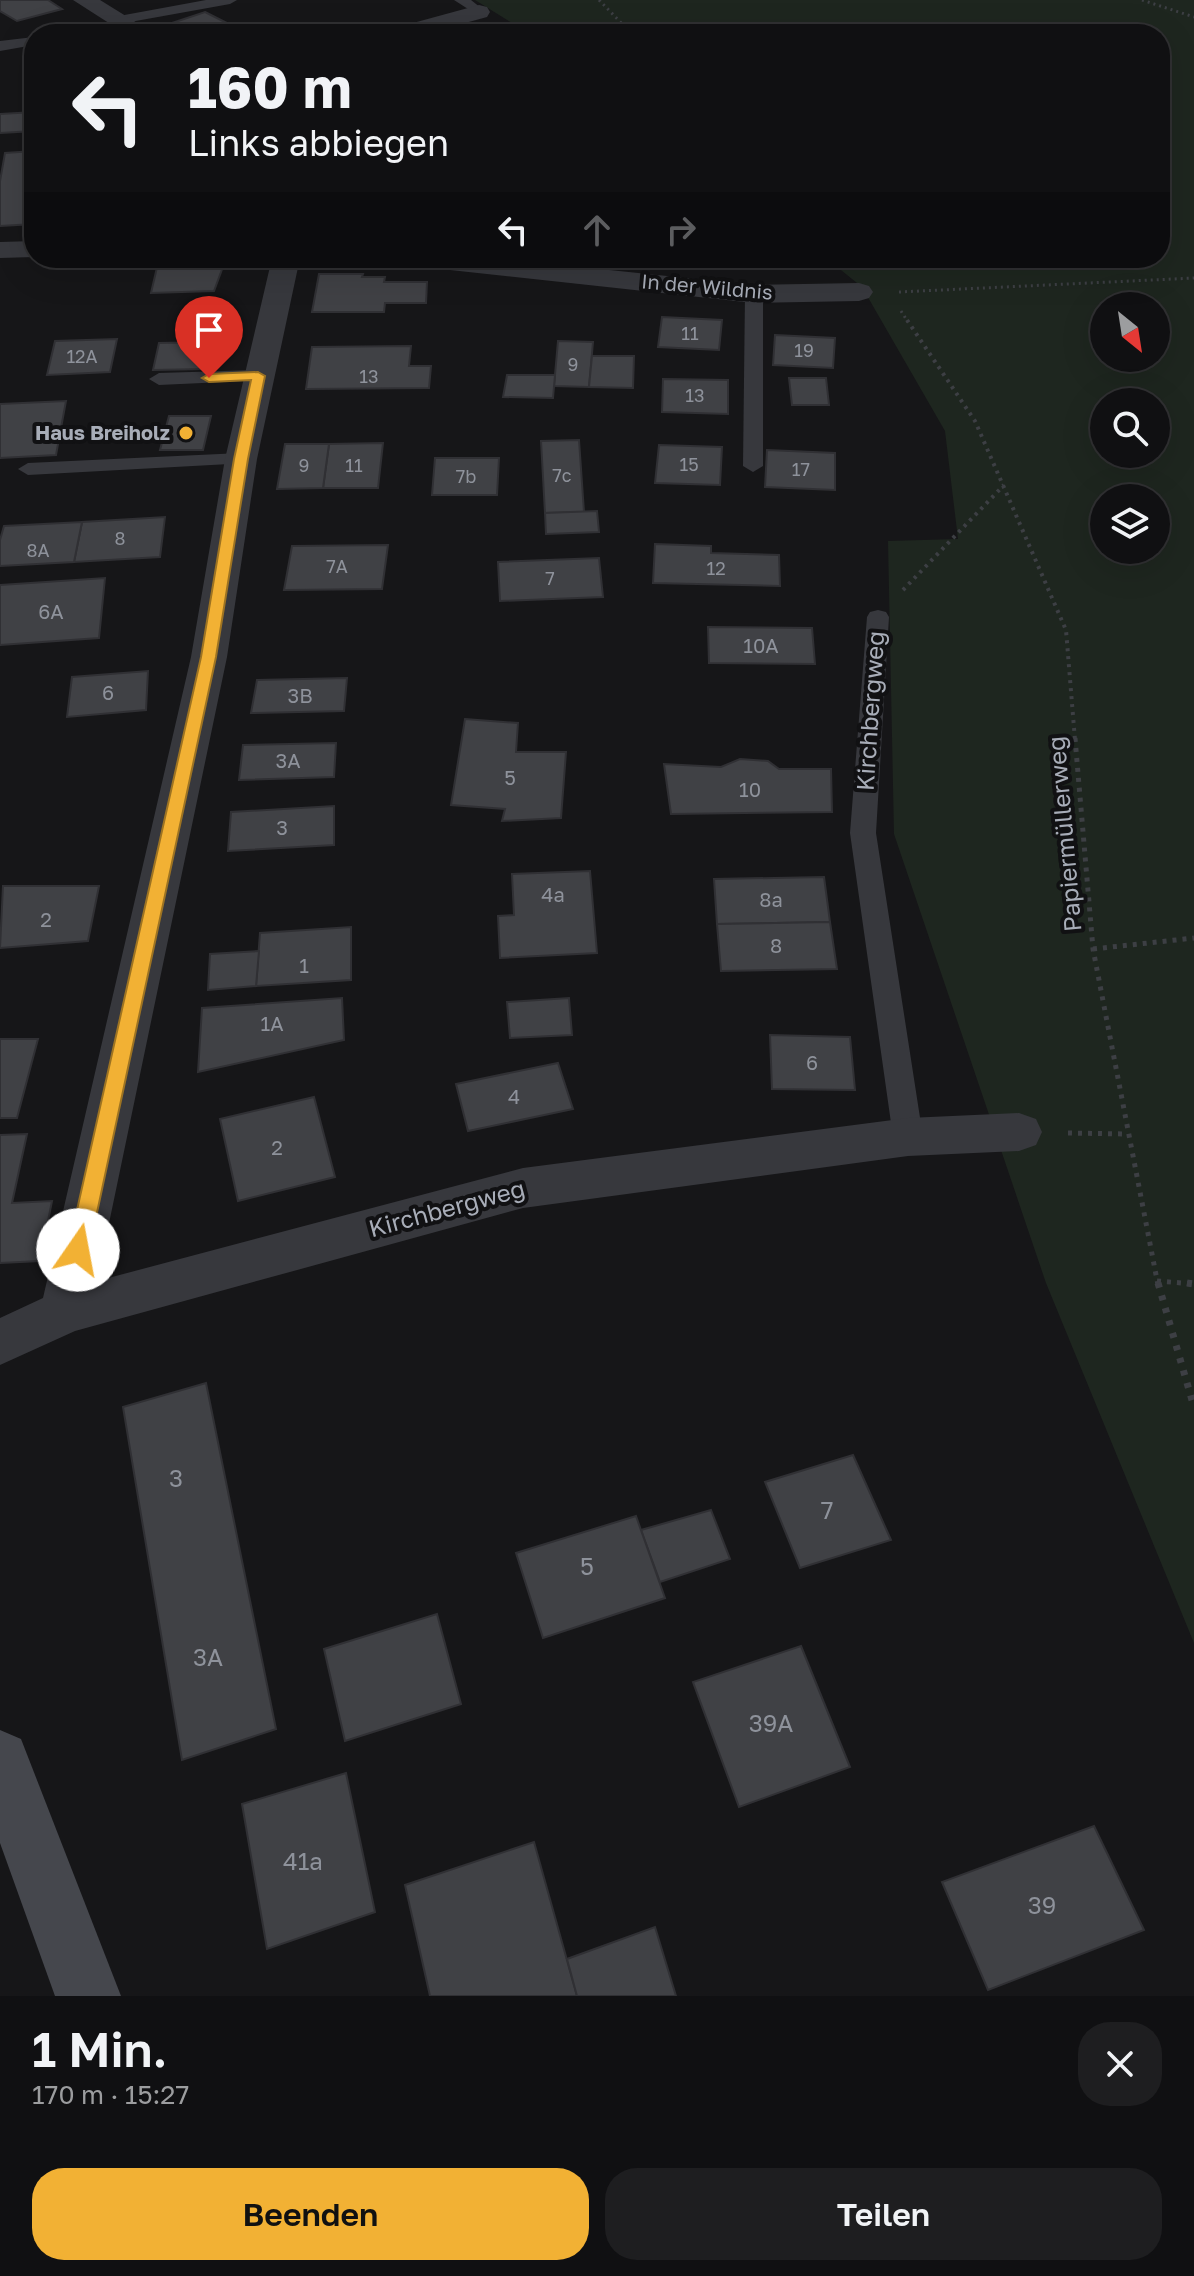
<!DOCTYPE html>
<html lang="de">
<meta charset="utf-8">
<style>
:root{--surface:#101012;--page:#1e1e20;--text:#f1f3f6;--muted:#9c9d9f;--line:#303032;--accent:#f2b134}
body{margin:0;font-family:"Golos Text",sans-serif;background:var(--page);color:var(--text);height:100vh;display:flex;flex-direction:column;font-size:30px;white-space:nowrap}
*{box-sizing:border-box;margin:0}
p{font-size:26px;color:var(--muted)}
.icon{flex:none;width:44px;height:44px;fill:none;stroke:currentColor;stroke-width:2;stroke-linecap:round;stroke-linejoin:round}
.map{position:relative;height:1996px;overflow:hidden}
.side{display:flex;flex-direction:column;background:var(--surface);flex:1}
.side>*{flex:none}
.top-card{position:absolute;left:24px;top:24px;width:1146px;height:244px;border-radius:32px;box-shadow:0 8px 32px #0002,0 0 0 2px var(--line);background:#101012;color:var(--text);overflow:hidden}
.needle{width:52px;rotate:150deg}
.controls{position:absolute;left:1090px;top:292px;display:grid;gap:16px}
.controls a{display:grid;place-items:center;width:80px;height:80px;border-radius:50%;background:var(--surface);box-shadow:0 8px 32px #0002,0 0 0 2px var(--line);font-size:40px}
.pin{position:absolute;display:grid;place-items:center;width:68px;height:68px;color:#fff;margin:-82px -34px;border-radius:50% 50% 50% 0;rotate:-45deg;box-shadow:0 0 8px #0007}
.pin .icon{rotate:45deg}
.me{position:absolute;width:88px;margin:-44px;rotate:12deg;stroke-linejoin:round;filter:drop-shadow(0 0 6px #0008)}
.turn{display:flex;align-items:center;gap:28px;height:168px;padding:0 32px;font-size:36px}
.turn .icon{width:104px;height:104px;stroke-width:2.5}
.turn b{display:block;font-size:56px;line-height:68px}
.lanes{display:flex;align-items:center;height:76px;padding:0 32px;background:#0003;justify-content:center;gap:40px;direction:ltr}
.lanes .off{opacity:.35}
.round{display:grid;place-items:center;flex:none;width:84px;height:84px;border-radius:32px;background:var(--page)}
.summary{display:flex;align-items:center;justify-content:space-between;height:136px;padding:0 32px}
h1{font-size:48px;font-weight:600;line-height:60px}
.action{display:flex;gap:16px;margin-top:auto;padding:16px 32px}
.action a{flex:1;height:92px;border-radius:32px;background:var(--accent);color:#111;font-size:32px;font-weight:600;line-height:92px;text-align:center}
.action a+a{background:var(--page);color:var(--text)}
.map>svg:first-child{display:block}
.green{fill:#1e261f;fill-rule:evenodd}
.building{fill:#404145;stroke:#303034;stroke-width:2}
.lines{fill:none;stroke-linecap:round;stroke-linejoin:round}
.path-far3{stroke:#3d3f44;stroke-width:3;stroke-dasharray:2 4;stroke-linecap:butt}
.path-far2{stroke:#3d3f44;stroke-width:4;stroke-dasharray:3 5;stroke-linecap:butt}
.path-far1{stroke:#3d3f44;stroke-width:5;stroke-dasharray:4 6;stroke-linecap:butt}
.path{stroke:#3d3f44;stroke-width:7;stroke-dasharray:5 8;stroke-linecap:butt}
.lane{fill:#37383d;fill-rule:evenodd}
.street{fill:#37383d;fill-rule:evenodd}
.secondary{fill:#45474d;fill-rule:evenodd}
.route{fill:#f2b134;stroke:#9d7322;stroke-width:2}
.poi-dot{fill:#f2b134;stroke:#111113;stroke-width:3}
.labels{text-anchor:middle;stroke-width:8;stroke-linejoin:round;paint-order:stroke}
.far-number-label{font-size:18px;fill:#8e929b}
.far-street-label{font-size:20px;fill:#a8adb8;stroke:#111113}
.far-poi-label{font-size:20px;font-weight:bold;fill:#a8adb8;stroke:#111113;text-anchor:end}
.number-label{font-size:20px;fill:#8e929b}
.street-label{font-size:24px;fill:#a8adb8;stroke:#111113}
.near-number-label{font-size:24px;fill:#8e929b}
</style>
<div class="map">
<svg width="1194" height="1996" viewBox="0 0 1194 1996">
<rect width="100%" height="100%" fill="#161618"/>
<!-- green -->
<path class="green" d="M475,0H1194V1643L1046,1283L894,834L888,541L958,539L945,431L862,287L826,258H1160V34H530ZM1104,306H1156V358H1104ZM1104,402H1156V454H1104ZM1104,498H1156V550H1104Z"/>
<!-- building -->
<g class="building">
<path d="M0,0H48L62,9L17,21L0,11Z"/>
<path d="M205,12L241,30L230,34H179L163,26Z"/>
<path d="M34,112V131L0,133V114Z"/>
<path d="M34,151V224L0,226V181L5,153Z"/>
<path d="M158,263L224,264L214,291L151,293Z"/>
<path d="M319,274H363L362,277H385L384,282H427L426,303H385L384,312H312Z"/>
<path d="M662,317L722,320L719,350L658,347Z"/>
<path d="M775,335L835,338L833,368L773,365Z"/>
<path d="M117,339L110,372L47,375L55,341Z"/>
<path d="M558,341L593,342L589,387L554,386Z"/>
<path d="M211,342L205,369L153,370L159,343Z"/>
<path d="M411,346L409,366H431L429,388L306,389L312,347Z"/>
<path d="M592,356H634L633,388L589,387Z"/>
<path d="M507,375H555L553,398L503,397Z"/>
<path d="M789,378H826L829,405H792Z"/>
<path d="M663,379L728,380V414L662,412Z"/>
<path d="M66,401L56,455L0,458V404Z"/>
<path d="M169,416H211L203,450H160Z"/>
<path d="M579,440L584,512L545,513L541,441Z"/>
<path d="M383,443L378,488H323L329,444Z"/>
<path d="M285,444H329L323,488L277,489Z"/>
<path d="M659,445L722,447L720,485L655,483Z"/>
<path d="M767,450L835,453V490L765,487Z"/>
<path d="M435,458H499L497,495H432Z"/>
<path d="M597,511L599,532L546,534L545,513Z"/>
<path d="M165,517L160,557L74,562L82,522Z"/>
<path d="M82,522L74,562L0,566V540L4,526Z"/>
<path d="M655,544L711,546V553L779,555L780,586L653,583Z"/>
<path d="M388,545L382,589L284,590L292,546Z"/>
<path d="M599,558L603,597L500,601L498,562Z"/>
<path d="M105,578L99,638L0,645V585Z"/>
<path d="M708,627L812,628L815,664L709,663Z"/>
<path d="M148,671L146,710L67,717L72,677Z"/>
<path d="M347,678L344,711L251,713L257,680Z"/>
<path d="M465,719L518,723L516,752H566L561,818L502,821L505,809L451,805Z"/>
<path d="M336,743L334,777L239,780L243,745Z"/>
<path d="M740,759L768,761L779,769H831L832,812L671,814L664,764L721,767Z"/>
<path d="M334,806V845L228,851L231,812Z"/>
<path d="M590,871L597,953L500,958L498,916L514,915L512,874Z"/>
<path d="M824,877L830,922L717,924L714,879Z"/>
<path d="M3,886H99L88,941L0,948Z"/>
<path d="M830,922L837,969L721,971L717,924Z"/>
<path d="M351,927V980L256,986L260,933Z"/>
<path d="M259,951L256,986L208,990L210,954Z"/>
<path d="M342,998L344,1040L198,1072L202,1008Z"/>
<path d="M569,998L572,1035L510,1038L507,1002Z"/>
<path d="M770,1035L850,1037L855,1090L772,1089Z"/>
<path d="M0,1039H38L17,1118H0Z"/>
<path d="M558,1063L573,1109L468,1131L456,1084Z"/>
<path d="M314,1097L335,1177L238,1201L220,1119Z"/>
<path d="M27,1134L12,1203L52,1201L40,1261L0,1263V1135Z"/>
<path d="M206,1383L276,1729L182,1760L123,1407Z"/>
<path d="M853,1455L891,1540L800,1568L765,1482Z"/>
<path d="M711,1510L730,1559L660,1582L641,1530Z"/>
<path d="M636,1516L665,1598L543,1638L516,1553Z"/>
<path d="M437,1614L461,1704L345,1741L324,1649Z"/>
<path d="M801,1646L850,1767L739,1807L693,1682Z"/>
<path d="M346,1773L375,1912L267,1949L242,1804Z"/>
<path d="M1094,1826L1144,1930L988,1990L942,1882Z"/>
<path d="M534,1842L577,1996H430L405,1885Z"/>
<path d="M655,1927L676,1996H577L567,1959Z"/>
</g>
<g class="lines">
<!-- path-far3 -->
<g class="path-far3">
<path d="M599,0L632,34"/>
<path d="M1142,0L1194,17"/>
<path d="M899,292L1194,278"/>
<path d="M901,311L908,322"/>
</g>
<!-- path-far2 -->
<g class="path-far2">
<path d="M907,320L975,421L1066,630L1075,740"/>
<path d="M903,590L1004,485"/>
</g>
<!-- path-far1 -->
<g class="path-far1">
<path d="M1075,738L1093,949L1158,1285"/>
<path d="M1093,949L1194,938"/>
<path d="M1068,1133L1128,1134"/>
<path d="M1157,1281L1194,1284"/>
</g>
<!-- path -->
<g class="path">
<path d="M1158,1283L1194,1407"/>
<path d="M1187,1283L1194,1284"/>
</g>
<!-- lane -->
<g class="lane">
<path d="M206,0H237L230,4L119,24L112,20L119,16Z"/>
<path d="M454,0H471L486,12L479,16Z"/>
<path d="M131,24L136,25V31L81,34L88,30Z"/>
<path d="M34,37V45L0,51V41Z"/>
<path d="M754,288L763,294V466L753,472L743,466L745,294Z"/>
<path d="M258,370L268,376L265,380L159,385L149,379L159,373Z"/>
<path d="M241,453L248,455L251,459L248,463L28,475L18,469L28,463Z"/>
<path d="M878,610L886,612L889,617L876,833L923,1137L919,1146L908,1149L897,1146L893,1137L850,833L867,617L870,612Z"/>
</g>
<!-- street -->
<g class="street">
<path d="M73,0H100L155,34H126Z"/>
<path d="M479,5L487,7L490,12L487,17L425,34H387L391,29Z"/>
<path d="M34,241V257L0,258V242Z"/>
<path d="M272,258H300L257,459L227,657L97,1281L523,1168L908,1118L1019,1113L1036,1119L1042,1132L1036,1145L1019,1151L908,1156L523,1208L75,1331L0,1365V1318L43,1298L191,657L225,459Z"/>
<path d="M399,258H493L754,285L859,283L869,286L873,292L869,298L859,301L754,303L413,266L403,264Z"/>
</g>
<!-- secondary -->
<path class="secondary" d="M0,1730L21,1739L121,1996H55L0,1843Z"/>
</g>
<!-- route -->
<path class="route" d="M258,372L265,376L248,459L216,657L89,1250L86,1256L78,1258L71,1256L68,1250L201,657L234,459L251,380L209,382L202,378L209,374Z"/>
<!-- markers -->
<circle class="poi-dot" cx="186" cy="433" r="8"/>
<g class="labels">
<!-- far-number labels -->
<g class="far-number-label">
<text x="690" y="340">11</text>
<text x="804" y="357">19</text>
<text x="82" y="363">12A</text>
<text x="573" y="371">9</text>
<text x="369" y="383">13</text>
<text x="695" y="402">13</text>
<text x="689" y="471">15</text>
<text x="304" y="472">9</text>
<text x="354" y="472">11</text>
<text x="801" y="476">17</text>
<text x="562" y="482">7c</text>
<text x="466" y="483">7b</text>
<text x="120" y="545">8</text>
<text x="38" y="557">8A</text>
<text x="337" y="573">7A</text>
<text x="716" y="575">12</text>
<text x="550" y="585">7</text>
</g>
<!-- far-street labels -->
<g class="far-street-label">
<text transform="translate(707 287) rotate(5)" y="7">In der Wildnis</text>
</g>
<!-- far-poi labels -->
<g class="far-poi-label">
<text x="170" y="440">Haus Breiholz</text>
</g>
<!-- number labels -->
<g class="number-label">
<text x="51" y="619">6A</text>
<text x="761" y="653">10A</text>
<text x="108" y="700">6</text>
<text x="300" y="703">3B</text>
<text x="288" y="768">3A</text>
<text x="510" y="785">5</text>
<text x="750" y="797">10</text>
<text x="282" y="835">3</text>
<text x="553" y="902">4a</text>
<text x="771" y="907">8a</text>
<text x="46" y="927">2</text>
<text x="776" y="953">8</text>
<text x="304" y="973">1</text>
<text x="272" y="1031">1A</text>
<text x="812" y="1070">6</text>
<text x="514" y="1104">4</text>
<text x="277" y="1155">2</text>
</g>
<!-- street labels -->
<g class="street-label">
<text transform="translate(871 711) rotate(-86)" y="8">Kirchbergweg</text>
<text transform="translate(1065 834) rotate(-95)" y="8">Papiermüllerweg</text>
<text transform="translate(447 1209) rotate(-15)" y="8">Kirchbergweg</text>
</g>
<!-- near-number labels -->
<g class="near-number-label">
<text x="176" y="1487">3</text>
<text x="827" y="1519">7</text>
<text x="587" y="1575">5</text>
<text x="208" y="1666">3A</text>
<text x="771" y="1732">39A</text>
<text x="303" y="1870">41a</text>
<text x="1042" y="1914">39</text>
</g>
</g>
</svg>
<div class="controls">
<a><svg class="needle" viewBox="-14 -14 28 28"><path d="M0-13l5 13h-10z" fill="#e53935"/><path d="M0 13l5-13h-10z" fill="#9c9d9f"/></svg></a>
<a><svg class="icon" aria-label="search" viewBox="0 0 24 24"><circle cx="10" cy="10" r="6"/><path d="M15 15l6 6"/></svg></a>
<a><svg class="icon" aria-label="layers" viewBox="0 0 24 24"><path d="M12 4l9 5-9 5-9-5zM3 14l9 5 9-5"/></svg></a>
</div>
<div class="pin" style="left:209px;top:378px;background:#d93025"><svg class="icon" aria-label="arrive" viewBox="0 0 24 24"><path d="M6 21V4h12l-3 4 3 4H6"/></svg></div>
<svg class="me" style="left:78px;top:1250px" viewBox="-20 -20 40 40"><circle r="19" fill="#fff"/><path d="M0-13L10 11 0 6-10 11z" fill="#f2b134"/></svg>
<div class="top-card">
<div class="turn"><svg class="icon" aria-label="left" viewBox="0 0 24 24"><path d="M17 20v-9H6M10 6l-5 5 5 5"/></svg><div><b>160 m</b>Links abbiegen</div></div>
<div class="lanes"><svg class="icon" aria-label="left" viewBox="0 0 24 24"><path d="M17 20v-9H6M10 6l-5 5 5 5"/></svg><svg class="icon off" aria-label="ahead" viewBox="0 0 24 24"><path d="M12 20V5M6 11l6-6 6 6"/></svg><svg class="icon off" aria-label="right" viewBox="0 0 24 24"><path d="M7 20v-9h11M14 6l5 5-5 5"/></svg></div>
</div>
</div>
<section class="side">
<div class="summary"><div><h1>1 Min.</h1><p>170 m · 15:27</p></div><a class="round"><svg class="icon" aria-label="close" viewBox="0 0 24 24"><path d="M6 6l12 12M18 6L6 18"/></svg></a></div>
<div class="action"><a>Beenden</a><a>Teilen</a></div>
</section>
